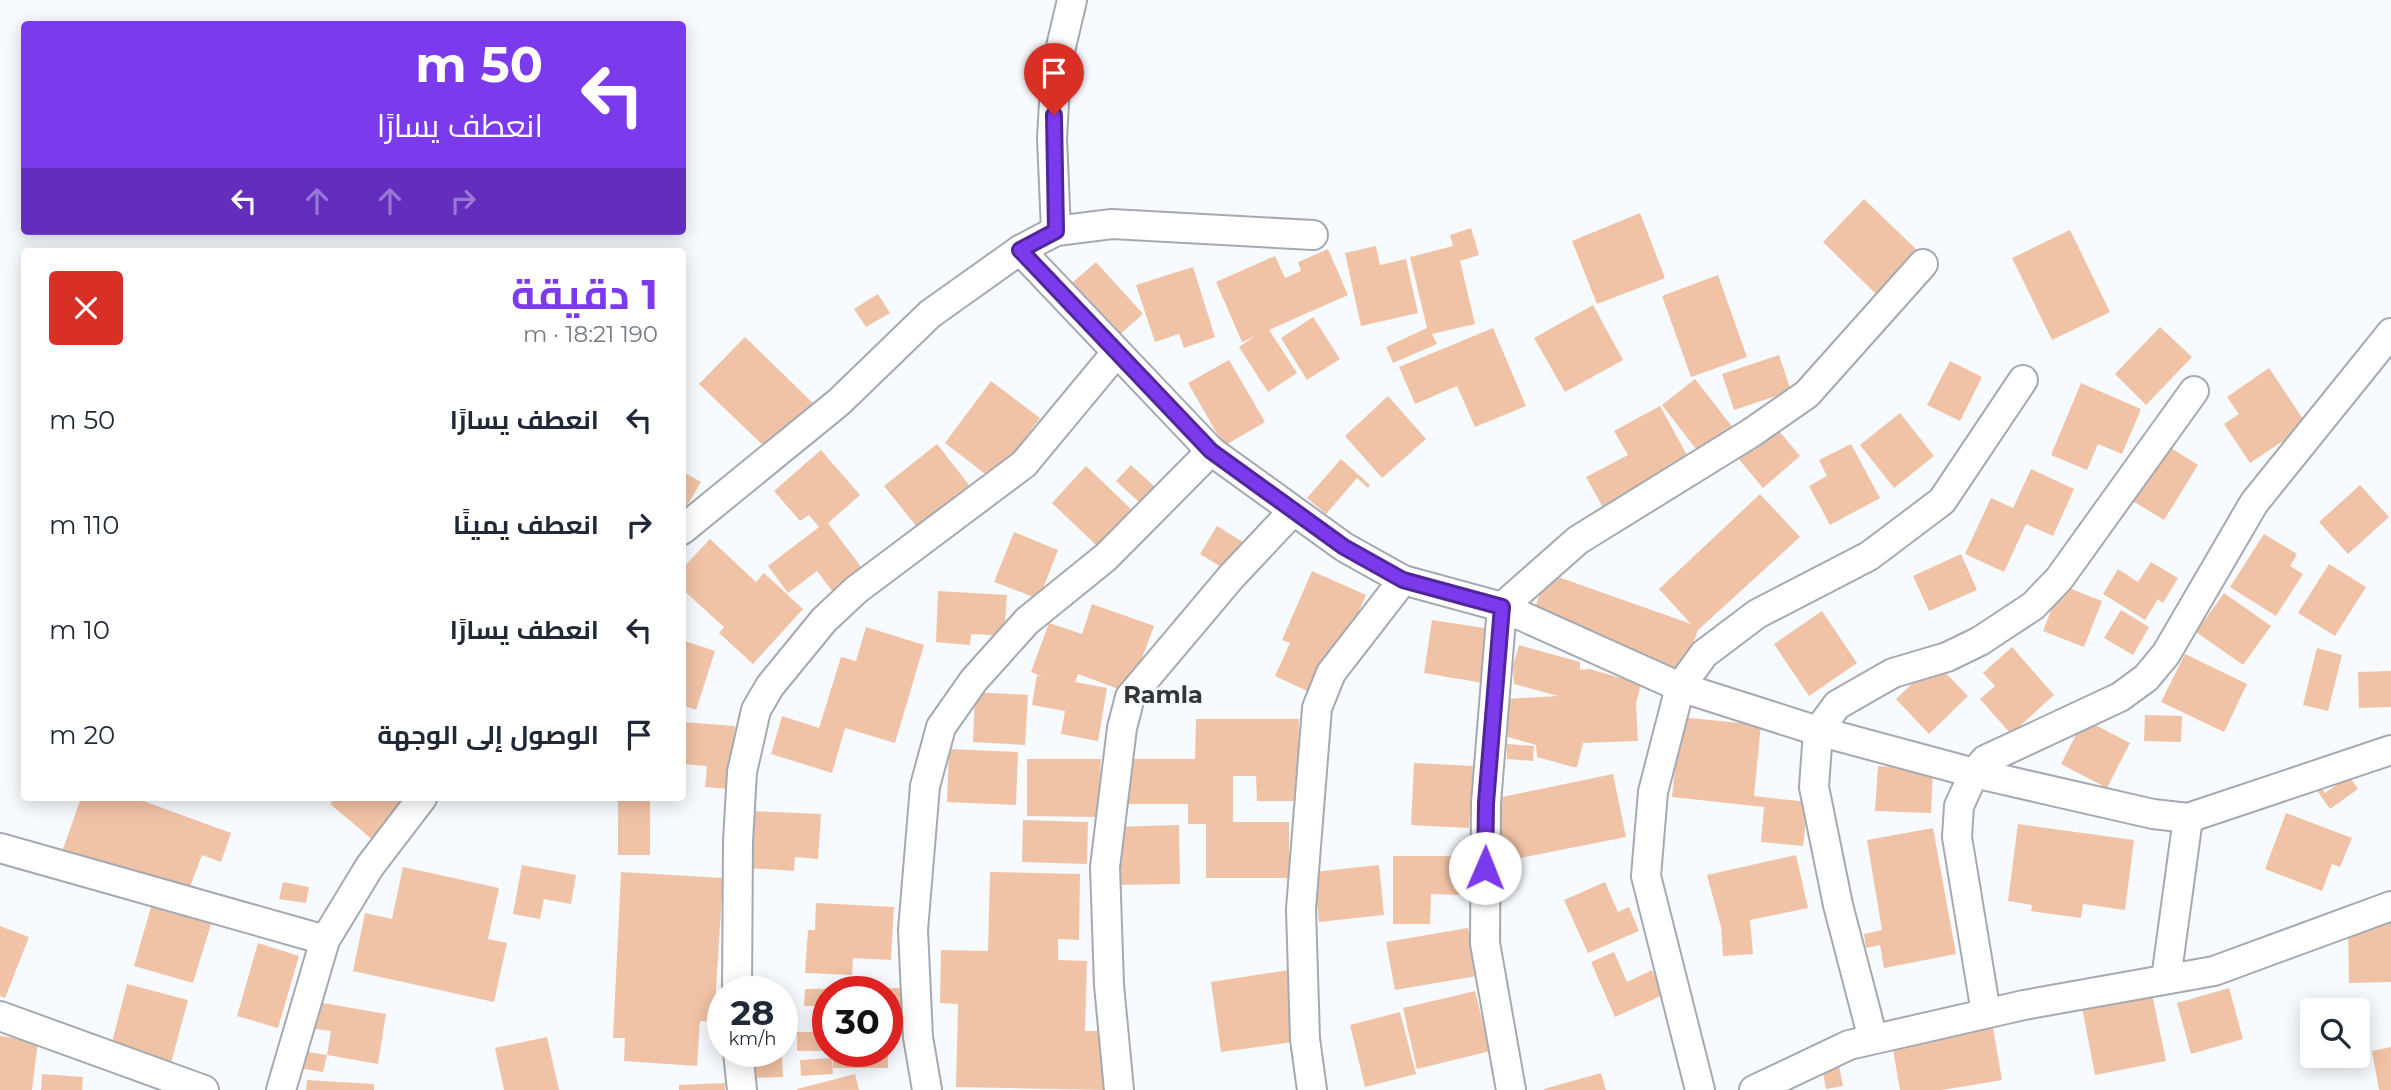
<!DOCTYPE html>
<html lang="ar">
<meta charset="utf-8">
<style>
:root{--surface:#fff;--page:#f6f6f7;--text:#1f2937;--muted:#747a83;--accent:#7c3aed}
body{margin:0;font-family:Montserrat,Cairo,sans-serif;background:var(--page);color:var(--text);direction:rtl;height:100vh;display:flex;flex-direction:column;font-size:26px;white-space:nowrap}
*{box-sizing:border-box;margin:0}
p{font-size:23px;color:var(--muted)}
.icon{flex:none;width:38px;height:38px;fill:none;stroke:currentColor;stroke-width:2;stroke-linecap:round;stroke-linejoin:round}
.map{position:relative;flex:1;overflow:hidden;direction:ltr}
.sheet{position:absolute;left:21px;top:248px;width:665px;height:553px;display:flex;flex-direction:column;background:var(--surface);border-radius:7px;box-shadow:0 4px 18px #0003;direction:rtl}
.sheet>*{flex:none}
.top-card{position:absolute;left:21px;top:21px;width:665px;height:214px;border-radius:7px;box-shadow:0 4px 18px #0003;direction:rtl;background:#7c3aed;color:#fff;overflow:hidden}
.tools{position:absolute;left:2300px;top:998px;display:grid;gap:14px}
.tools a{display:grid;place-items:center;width:70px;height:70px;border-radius:7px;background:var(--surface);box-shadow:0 4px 18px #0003;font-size:35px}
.speed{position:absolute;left:707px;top:976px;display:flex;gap:14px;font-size:35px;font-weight:700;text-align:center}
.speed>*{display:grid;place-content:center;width:91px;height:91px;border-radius:50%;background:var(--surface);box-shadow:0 4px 18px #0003;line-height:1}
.speed small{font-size:18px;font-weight:400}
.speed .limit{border:10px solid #d22;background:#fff;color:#111}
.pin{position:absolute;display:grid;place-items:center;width:60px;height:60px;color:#fff;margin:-72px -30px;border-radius:50% 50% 50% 0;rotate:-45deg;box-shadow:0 0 7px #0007}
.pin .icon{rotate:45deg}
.me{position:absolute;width:77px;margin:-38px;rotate:1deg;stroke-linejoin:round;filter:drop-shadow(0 0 5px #0008)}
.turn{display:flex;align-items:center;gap:24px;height:147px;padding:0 28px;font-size:32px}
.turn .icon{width:91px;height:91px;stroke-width:2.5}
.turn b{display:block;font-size:49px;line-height:60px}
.lanes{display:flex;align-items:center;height:66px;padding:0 28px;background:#0003;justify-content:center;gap:35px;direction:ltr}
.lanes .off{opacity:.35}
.round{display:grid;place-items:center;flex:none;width:74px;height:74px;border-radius:7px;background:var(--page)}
.head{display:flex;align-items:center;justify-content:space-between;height:119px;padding:0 28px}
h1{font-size:42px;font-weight:700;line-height:52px;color:var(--accent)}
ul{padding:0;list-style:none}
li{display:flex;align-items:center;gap:21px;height:105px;padding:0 28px}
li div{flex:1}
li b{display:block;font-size:26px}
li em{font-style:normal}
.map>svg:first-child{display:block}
.building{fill:#f1c3a6}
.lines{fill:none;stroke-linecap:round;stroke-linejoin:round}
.minor-casing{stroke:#a5a9b1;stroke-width:32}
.minor{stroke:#fff;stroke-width:28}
.route-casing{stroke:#51269a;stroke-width:18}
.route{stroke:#7c3aed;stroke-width:12}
.labels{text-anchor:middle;stroke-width:5;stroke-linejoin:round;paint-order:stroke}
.quarter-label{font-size:24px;font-weight:bold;fill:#333537;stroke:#f7fafe}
</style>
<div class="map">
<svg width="2391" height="1090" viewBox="0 0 2391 1090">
<rect width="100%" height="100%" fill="#f7fafe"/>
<!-- building -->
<g class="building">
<path d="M1864,199L1920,253L1878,296L1823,242Z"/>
<path d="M1640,213L1665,278L1597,304L1572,241Z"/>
<path d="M1471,228L1479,255L1460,261L1475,324L1432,334L1437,344L1393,363L1386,347L1427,328L1410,257L1453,246L1450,235Z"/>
<path d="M2070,230L2110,312L2052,340L2012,258Z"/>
<path d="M1376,246L1380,265L1406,259L1418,313L1361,326L1345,253Z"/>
<path d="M1328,249L1348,295L1269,330L1297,373L1268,392L1239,347L1255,336L1242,342L1216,282L1275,256L1285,278L1301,271L1298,262Z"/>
<path d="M1096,262L1143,314L1109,344L1063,291Z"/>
<path d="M1193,267L1215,337L1184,348L1179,334L1155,342L1136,285Z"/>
<path d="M1718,275L1747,357L1691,377L1662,296Z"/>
<path d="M878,294L890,313L866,327L854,309Z"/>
<path d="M1593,305L1623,360L1565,392L1534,338Z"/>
<path d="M1313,317L1340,359L1307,380L1281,338Z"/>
<path d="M2160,327L2192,357L2146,405L2115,374Z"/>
<path d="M1493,328L1526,406L1475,427L1457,386L1415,404L1399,367Z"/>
<path d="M745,337L816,406L771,453L699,384Z"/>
<path d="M1779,355L1791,391L1734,410L1722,374Z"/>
<path d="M1229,360L1265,422L1224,446L1188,383Z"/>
<path d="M1950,361L1982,377L1960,421L1927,405Z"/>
<path d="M2269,368L2307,425L2250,463L2224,424L2239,414L2227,397Z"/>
<path d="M1695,379L1734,429L1700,454L1662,405Z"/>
<path d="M991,381L1040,418L993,480L945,443Z"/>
<path d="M2081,383L2141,409L2122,454L2098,444L2087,470L2051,455Z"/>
<path d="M1388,396L1426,439L1382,478L1345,436Z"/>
<path d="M1660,406L1693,466L1606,513L1586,477L1628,455L1614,431Z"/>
<path d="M1900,413L1934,456L1894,488L1860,445Z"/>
<path d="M1774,425L1800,456L1763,488L1737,457Z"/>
<path d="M2160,441L2198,465L2164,520L2126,497Z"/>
<path d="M937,444L969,485L917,527L884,486Z"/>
<path d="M1851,444L1880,498L1830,525L1809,486L1827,476L1819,460Z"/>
<path d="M821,450L860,495L828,523L865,572L835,595L817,571L788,593L768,566L819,527L809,515L800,521L774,491Z"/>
<path d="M1341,459L1370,485L1368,488L1357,478L1326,514L1307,498Z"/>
<path d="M1131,465L1155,487L1140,503L1116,481Z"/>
<path d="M1086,466L1131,509L1097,546L1052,503Z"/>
<path d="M2031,469L2074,489L2053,536L2026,524L2004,572L1965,554L1991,498L2013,508Z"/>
<path d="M682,471L701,482L682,514Z"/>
<path d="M2360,485L2389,517L2348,554L2319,522Z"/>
<path d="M1760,494L1800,537L1698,630L1681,677L1532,616L1547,573L1691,624L1659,589Z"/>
<path d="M1217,526L1243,542L1226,570L1200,554Z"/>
<path d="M1014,532L1058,550L1039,599L994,582Z"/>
<path d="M2264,534L2297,554L2290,566L2303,574L2276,616L2230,587Z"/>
<path d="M710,539L756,582L764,573L803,609L753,664L719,633L724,627L682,589V569Z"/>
<path d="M1961,554L1977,590L1929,611L1913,576Z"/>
<path d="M2151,562L2178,578L2163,603L2158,599L2145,620L2103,594L2118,569L2138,582Z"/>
<path d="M2329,564L2366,587L2335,636L2298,613Z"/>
<path d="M1312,571L1366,595L1338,659L1316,695L1275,676L1290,643L1282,640Z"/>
<path d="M2061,585L2102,601L2084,647L2043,631Z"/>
<path d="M938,591L1007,595L1004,636L971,634L970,645L936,642Z"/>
<path d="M2224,593L2271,626L2243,665L2196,632Z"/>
<path d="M1092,604L1154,626L1129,693L1078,674L1075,682L1107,688L1098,741L1061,734L1065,711L1032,705L1037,675L1044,677L1031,672L1049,623L1082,634Z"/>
<path d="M2121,610L2149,627L2133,655L2104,638Z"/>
<path d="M1822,611L1857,663L1809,696L1774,644Z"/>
<path d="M1432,620L1491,629L1483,683L1424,673Z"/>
<path d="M866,627L924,645L895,743L845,728L832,773L771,754L782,716L819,728L841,657L856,661Z"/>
<path d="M682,640L715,651L696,710L682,705Z"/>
<path d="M1519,645L1580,662V670L1590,669L1641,684L1636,704L1638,741L1583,743L1577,767H1573L1537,757L1536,745L1508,737L1506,699L1558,696L1514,684L1513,666Z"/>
<path d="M2012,647L2054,695L2011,734L1980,699L1995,686L1983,673Z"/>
<path d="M2317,648L2342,655L2328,711L2303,705Z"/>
<path d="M2185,654L2247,684L2224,732L2161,702Z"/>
<path d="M1935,662L1968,696L1929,734L1896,699Z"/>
<path d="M2391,671V707L2359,708L2358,672Z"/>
<path d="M975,692L1028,695L1025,745L973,742Z"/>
<path d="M2145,715L2182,716L2181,742L2144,741Z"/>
<path d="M1680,717L1761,725L1754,796L1808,802L1803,846L1761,842L1764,807L1672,797Z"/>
<path d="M1196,719H1299L1298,801H1257L1256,776H1233V822H1289V878H1206V824H1188V804H1126V759H1195Z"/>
<path d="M2084,719L2130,743L2107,788L2061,764Z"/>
<path d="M682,722L735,726L731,789L705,787L707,766L682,764Z"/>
<path d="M1507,744L1534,746L1533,761L1507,759Z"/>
<path d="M949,749L1018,752L1016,805L947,802Z"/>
<path d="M1027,759H1101L1097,817L1027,816Z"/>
<path d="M1414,763L1473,766L1469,828L1411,825Z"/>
<path d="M1878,766L1933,769L1931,813L1875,811Z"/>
<path d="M1613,774L1626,837L1505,861L1492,799Z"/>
<path d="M2349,776L2358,789L2330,809L2313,785L2318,782L2325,793Z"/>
<path d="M81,798H135L231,833L221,862L202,855L187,895L63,849Z"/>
<path d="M335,798H407L373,840L330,804Z"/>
<rect x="618" y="798" width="32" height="57"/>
<path d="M752,811L821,814L818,859L795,857L794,871L749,868Z"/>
<path d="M2286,813L2352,838L2340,867L2332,864L2322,891L2265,869Z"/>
<path d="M1023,820L1088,822L1087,864L1022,862Z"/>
<path d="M2018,824L2134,840L2125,910L2083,904L2081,918L2031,911L2032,905L2008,901Z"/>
<path d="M1179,825L1180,884L1113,885L1112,827Z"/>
<path d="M1933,828L1956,954L1884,968L1880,945L1866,948L1864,934L1882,930L1867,840Z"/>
<path d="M1796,855L1808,908L1750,920L1753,954L1723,956L1721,927L1707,875Z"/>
<path d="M1393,856H1461V895L1431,894L1430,924H1393Z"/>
<path d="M522,865L576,875L571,904L544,899L540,919L513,914Z"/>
<path d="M1379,865L1384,915L1319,922L1314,872Z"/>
<path d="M403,867L499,888L488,939L507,943L494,1002L353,971L365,913L392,919Z"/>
<path d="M621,872L723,878L714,1022L700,1021L697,1066L624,1061L625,1038H613Z"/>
<path d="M990,872L1080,874L1079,940L1058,939V960L1087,961L1085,1031H1105L1104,1090L956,1087L958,1004L940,1003L941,950L988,951Z"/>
<path d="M283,882L309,887L306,903L279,899Z"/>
<path d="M1605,882L1618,912L1629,907L1639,931L1588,953L1564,900Z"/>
<path d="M816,903L894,907L891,960L853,958L852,975L805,973L808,930H815Z"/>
<path d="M151,907L211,924L193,983L134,966Z"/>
<path d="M2391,923V982L2349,983L2348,924Z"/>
<path d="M0,926L29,937L5,998L0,996Z"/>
<path d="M1468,928L1477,976L1395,990L1386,942Z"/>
<path d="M258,943L299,956L278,1028L237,1016Z"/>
<path d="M1614,952L1627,982L1652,970L1663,995L1615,1017L1591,962Z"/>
<path d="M1289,970L1300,1041L1221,1052L1211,982Z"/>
<path d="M127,984L188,1000L171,1063L111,1046Z"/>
<path d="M902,988V1032H887V992H828V1051H797V1032H819V1006H804L805,989Z"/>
<path d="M2229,988L2243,1039L2191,1054L2177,1003Z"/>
<path d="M2151,989L2166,1061L2095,1075L2081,1002Z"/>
<path d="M1475,991L1490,1051L1417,1069L1403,1008Z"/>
<path d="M312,1001L386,1014L378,1064L327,1055L331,1031L308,1028Z"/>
<path d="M1400,1012L1416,1074L1365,1087L1350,1025Z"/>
<path d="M1993,1028L2002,1080L1942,1090H1900L1892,1044Z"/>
<path d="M0,1036L38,1041L32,1090H0Z"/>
<path d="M547,1037L559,1090H504L495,1048Z"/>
<path d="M2391,1047V1090H2379L2372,1051Z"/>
<path d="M302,1051L327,1055L323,1072L299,1068Z"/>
<rect x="833" y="1052" width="55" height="16"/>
<path d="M782,1057L783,1077L750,1078L749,1058Z"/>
<path d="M832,1058L833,1074L801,1076L800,1060Z"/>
<path d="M1839,1065L1843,1086L1826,1089L1822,1068Z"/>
<path d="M1601,1073L1606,1090H1544V1089Z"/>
<path d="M42,1074L83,1077L82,1090H41Z"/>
<path d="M855,1074L859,1090H797V1089Z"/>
<path d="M307,1080L374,1084V1090H306Z"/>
<path d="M725,1083V1090H679V1085Z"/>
</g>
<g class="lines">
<defs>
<g id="minor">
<path d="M1056,231L1052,138L1056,68L1072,0"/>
<path d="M1020,250L1211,451L1344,547L1403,580L1502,607L1680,687L1818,731L1974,773L2153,814L2188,818L2391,750"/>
<path d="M682,530L839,402L930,314L1020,250L1056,231L1112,224L1313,235"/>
<path d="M0,848L325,940"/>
<path d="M2166,979L2188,818"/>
<path d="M737,992L738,841L742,772L756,710L770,686L824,620L856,590L1024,464L1116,353"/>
<path d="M1986,1013L1957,837L1959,806L1974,773L1985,760L2120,697L2146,678L2166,654L2254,503L2391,333"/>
<path d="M0,1016L204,1090"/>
<path d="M1873,1039L1838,905L1814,787L1818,731L1837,705L1893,673L1947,657L1980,641L2033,606L2059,579L2194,391"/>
<path d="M738,1052L742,1090"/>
<path d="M281,1090L325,940L370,866L422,798"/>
<path d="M927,1090L918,1037L913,930L925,786L941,727L974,680L1027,621L1106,557L1211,451"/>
<path d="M1119,1090L1109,985L1105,867L1122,728L1130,697L1231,577L1293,511"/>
<path d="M1312,1090L1305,1039L1301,909L1317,708L1331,673L1403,580"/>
<path d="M1511,1090L1485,943L1486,803L1502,607L1578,540L1751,433L1807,394L1923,264"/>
<path d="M1700,1090L1646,876L1653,792L1680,687L1704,654L1757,614L1869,556L1942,501L2023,380"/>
<path d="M1754,1090L1849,1045L2024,1005L2214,971L2391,906"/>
</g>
</defs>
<!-- minor casing -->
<use href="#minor" class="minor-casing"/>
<!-- minor -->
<use href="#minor" class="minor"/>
</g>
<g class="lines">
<defs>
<path id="route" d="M1054,115L1056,231L1020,250L1211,451L1344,547L1403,580L1502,607L1486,803L1485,868"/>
</defs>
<!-- route casing -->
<use href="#route" class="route-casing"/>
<!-- route -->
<use href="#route" class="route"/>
</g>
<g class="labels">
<!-- quarter labels -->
<g class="quarter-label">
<text x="1163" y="703">Ramla</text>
</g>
</g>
</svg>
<div class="tools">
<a><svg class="icon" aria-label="search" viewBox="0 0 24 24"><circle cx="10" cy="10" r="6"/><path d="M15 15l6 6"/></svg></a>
</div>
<div class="speed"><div>28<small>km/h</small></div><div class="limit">30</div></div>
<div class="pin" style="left:1054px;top:115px;background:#d93025"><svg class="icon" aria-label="arrive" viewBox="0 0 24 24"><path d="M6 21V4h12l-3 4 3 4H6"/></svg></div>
<svg class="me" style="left:1485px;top:868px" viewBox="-20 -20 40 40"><circle r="19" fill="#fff"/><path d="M0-13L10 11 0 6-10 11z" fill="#7c3aed"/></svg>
<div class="top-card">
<div class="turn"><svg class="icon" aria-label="left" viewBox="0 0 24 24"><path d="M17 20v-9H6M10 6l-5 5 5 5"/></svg><div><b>50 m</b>انعطف يسارًا</div></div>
<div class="lanes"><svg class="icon" aria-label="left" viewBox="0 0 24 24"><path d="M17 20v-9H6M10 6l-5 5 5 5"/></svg><svg class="icon off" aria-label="ahead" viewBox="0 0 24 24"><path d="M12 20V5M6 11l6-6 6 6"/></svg><svg class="icon off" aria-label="ahead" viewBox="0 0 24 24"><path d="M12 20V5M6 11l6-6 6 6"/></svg><svg class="icon off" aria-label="right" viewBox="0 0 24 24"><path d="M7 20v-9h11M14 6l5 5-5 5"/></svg></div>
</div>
<section class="sheet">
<div class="head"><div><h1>1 دقيقة</h1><p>190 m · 18:21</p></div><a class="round" style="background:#d93025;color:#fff"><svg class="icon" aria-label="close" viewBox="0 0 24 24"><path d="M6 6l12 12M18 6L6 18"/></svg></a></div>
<ul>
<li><svg class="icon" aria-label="left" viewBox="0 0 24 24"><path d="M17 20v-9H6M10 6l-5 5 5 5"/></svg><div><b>انعطف يسارًا</b></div><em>50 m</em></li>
<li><svg class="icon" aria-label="right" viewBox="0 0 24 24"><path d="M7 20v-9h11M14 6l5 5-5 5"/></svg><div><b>انعطف يمينًا</b></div><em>110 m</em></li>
<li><svg class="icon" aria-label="left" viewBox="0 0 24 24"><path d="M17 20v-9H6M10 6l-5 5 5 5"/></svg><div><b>انعطف يسارًا</b></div><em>10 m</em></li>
<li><svg class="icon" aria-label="arrive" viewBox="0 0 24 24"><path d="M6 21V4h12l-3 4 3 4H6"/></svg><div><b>الوصول إلى الوجهة</b></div><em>20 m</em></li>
</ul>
</section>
</div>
